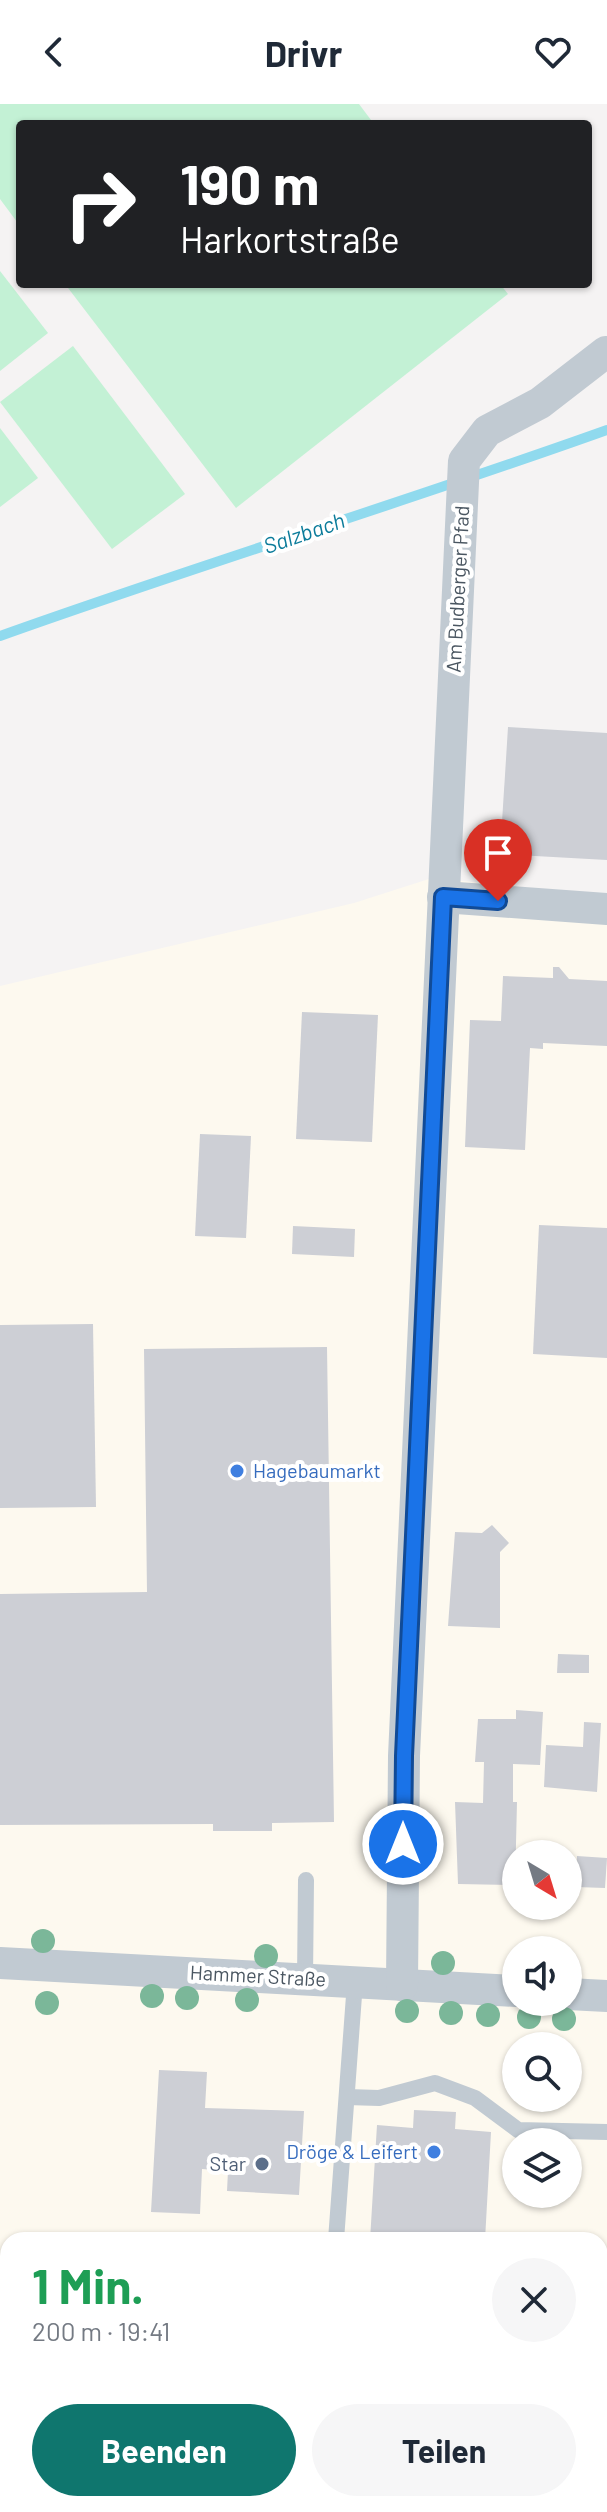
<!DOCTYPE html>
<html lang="de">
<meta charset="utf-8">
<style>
:root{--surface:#fff;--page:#f6f6f7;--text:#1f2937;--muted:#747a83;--accent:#0f766e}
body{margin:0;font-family:Barlow,sans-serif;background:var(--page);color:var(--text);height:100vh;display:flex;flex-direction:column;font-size:30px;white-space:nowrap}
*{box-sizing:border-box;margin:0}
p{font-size:26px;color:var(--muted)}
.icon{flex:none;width:44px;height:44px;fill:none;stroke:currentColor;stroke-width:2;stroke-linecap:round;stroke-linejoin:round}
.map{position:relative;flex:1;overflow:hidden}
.details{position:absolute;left:0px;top:2128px;width:608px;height:280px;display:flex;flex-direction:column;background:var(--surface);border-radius:24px 24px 0 0;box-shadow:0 2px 6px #0004}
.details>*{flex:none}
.hud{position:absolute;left:16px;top:16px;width:576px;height:168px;border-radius:8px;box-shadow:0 2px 6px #0004;background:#202124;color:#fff;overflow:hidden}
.needle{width:52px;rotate:142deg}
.controls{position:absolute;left:502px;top:1736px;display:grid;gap:16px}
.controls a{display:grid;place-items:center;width:80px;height:80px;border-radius:50%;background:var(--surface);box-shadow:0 2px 6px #0004;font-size:40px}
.pin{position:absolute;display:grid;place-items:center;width:68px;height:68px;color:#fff;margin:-82px -34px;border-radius:50% 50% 50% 0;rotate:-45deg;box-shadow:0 0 8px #0007}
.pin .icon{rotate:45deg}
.me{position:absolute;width:88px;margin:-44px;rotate:0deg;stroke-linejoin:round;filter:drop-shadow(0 0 6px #0008)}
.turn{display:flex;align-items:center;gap:28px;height:168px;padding:0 32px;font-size:36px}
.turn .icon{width:104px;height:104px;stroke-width:2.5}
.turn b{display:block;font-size:56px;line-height:68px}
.round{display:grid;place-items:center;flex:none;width:84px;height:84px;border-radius:42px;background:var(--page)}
.summary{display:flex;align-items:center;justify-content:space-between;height:136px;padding:0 32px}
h1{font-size:48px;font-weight:700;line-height:60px;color:#1e9e55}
.primary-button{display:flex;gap:16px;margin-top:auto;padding:16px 32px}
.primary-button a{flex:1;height:92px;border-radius:48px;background:var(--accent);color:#fff;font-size:32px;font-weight:700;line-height:92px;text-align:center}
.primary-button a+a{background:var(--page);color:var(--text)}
header{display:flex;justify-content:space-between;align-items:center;height:104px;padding:0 32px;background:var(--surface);font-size:36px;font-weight:700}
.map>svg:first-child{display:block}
.commercial{fill:#fdf9ef;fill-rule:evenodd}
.green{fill:#c3f1d5}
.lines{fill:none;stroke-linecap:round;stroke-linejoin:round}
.stream{stroke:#90daee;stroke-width:10}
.building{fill:#cdcfd5}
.service{stroke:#c1cad2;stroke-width:16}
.minor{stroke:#c1cad2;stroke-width:32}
.tree{fill:#7bb799}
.route-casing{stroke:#114b97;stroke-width:20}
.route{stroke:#1a73e8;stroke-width:14}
.shop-dot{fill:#3f7fe0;stroke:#fff;stroke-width:3}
.service-dot{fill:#5c6f8a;stroke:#fff;stroke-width:3}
.labels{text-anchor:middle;stroke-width:8;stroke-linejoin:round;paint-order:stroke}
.street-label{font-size:20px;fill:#4a5661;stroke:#fff}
.shop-label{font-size:20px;fill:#366cbe;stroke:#fff;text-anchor:start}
.service-label{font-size:20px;fill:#4e5e75;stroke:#fff;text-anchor:end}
.water-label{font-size:22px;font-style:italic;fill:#0c7c9b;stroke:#fff}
</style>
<header><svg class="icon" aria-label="back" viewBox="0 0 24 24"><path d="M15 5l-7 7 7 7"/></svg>Drivr<svg class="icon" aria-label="heart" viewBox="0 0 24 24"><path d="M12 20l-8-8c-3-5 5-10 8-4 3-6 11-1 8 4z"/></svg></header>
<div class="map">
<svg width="607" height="2408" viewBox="0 0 607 2408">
<rect width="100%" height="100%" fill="#f5f3f3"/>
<!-- commercial -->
<path class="commercial" d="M432,774L607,791V2408H0V882L354,799ZM516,1750H568V1802H516ZM516,1846H568V1898H516ZM516,1942H568V1994H516ZM516,2038H568V2090H516ZM8,2136H600V2400H8Z"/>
<!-- green -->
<g class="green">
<path d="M0,0H359L374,20H20V122L0,95Z"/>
<path d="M0,167L48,229L0,267Z"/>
<path d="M65,180H500L508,190L236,404Z"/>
<path d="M73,242L185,390L112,445L0,298Z"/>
<path d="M0,324L38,374L0,403Z"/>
</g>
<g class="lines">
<!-- stream -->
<path class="stream" d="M0,532C201,460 406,398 607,326"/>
</g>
<!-- building -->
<g class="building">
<path d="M508,623L607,629V756L500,750Z"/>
<path d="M553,863H559L569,875L607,877V942L543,939V945L530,944L525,1046L465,1043L470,916L501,917L503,872L553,874Z"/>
<path d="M302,908L378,911L372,1038L296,1035Z"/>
<path d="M200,1030L251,1032L246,1134L195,1132Z"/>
<path d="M539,1121L607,1124V1254L533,1250Z"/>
<path d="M293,1122L355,1125L354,1153L292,1150Z"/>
<path d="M93,1220L96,1403L0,1404V1221Z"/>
<path d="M327,1243L334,1718L272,1719V1727H213V1720L0,1721V1490L147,1488L144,1245Z"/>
<path d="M492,1421L509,1439L500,1448V1524L448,1522L455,1428L482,1429Z"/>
<path d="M558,1550L589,1551V1569H557Z"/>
<path d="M516,1606L543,1608L540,1661L513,1660V1698H517L515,1781L458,1780L455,1698L483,1699L484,1658H475L478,1615H516Z"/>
<path d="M584,1618L601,1619L597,1688L544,1683L546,1641L583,1643Z"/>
<path d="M577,1752L607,1754L605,1784L576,1783Z"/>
<path d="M159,1966L207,1968L205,2004L304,2007L299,2091L227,2087L228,2067L202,2065L200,2110L151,2108Z"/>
<path d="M414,2006L456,2008L455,2025L491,2028L485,2136H370L377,2021L413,2024Z"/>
<path d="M177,2130L238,2134V2136H177Z"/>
<path d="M8,2166V2383L0,2362V2169Z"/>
<path d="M14,2400H219L222,2408H17Z"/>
</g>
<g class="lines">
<!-- service -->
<g class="service">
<path d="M305,1875L306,1776"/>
<path d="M347,1993L379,1994L435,1979L475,1994L518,2026L607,2028"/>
<path d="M336,2136L355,1878"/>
<path d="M600,2342L607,2334"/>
</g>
<!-- minor -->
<g class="minor">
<path d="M443,793L607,805"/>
<path d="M0,1859L516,1887"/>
<path d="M402,1881L404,1652L464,357L487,327L540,299L606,248"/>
<path d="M568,1890L607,1892"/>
</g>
</g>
<!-- trees -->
<g class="tree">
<circle cx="43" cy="1837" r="12"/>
<circle cx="266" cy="1852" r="12"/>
<circle cx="443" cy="1859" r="12"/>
<circle cx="152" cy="1892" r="12"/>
<circle cx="187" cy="1894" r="12"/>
<circle cx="247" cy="1896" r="12"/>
<circle cx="47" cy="1899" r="12"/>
<circle cx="407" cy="1907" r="12"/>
<circle cx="451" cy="1909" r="12"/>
<circle cx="488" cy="1911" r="12"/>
<circle cx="529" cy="1913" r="12"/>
<circle cx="564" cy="1915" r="12"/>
</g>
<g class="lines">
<defs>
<path id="route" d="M403,1740L404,1652L443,793L498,797"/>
</defs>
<!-- route casing -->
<use href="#route" class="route-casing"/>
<!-- route -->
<use href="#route" class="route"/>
</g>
<!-- markers -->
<g class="shop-dot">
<circle cx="237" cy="1367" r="8"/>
<circle cx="434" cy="2048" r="8"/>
</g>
<circle class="service-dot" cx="262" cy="2060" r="8"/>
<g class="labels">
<!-- street labels -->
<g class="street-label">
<text transform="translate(458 485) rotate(-87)" y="7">Am Budberger Pfad</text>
<text transform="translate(258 1872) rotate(3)" y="7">Hammer Straße</text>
</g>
<!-- shop labels -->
<g class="shop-label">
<text x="253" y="1374">Hagebaumarkt</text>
<text x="418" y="2055" text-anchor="end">Dröge &amp; Leifert</text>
</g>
<!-- service labels -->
<g class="service-label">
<text x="246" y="2067">Star</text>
</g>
<!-- water labels -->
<g class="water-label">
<text transform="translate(304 429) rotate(-19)" y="8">Salzbach</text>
</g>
</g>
</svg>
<div class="controls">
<a><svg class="needle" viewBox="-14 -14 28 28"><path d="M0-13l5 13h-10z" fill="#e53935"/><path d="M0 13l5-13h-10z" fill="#747a83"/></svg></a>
<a><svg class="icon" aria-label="sound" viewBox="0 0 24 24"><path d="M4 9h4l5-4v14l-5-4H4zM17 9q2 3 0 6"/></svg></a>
<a><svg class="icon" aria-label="search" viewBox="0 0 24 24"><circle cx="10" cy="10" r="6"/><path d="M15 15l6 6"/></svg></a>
<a><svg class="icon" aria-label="layers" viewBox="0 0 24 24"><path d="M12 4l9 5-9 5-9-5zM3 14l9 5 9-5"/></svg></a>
</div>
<div class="pin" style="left:498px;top:797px;background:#d93025"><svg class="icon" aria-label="arrive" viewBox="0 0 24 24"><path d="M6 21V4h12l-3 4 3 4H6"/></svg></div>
<svg class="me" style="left:403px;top:1740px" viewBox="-20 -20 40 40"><circle r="17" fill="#1a73e8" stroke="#fff" stroke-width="3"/><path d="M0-11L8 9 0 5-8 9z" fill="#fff"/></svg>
<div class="hud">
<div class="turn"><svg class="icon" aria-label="right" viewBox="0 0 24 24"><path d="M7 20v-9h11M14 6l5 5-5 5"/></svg><div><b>190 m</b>Harkortstraße</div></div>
</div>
<section class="details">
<div class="summary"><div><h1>1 Min.</h1><p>200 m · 19:41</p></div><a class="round"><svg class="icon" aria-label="close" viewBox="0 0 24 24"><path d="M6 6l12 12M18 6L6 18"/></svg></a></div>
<div class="primary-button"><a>Beenden</a><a>Teilen</a></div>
</section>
</div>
